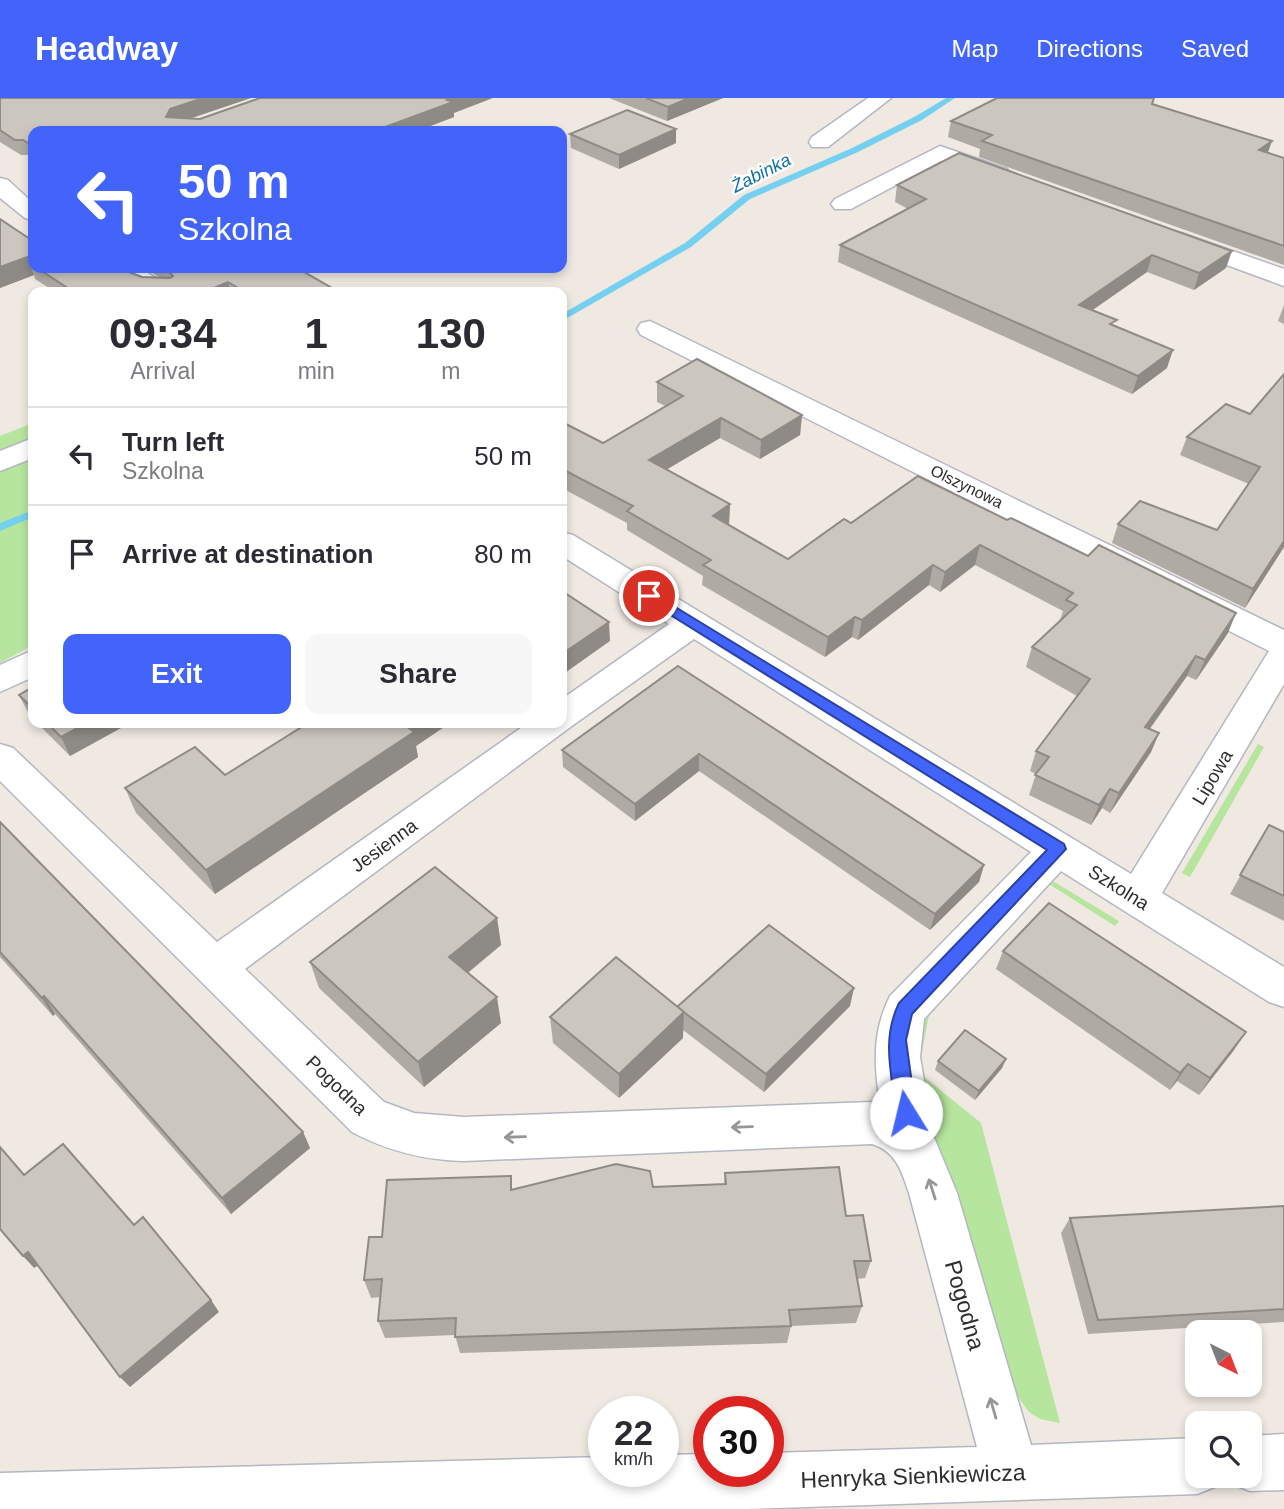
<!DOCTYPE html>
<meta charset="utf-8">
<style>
:root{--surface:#fff;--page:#f7f7f7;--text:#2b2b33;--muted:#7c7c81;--line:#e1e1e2;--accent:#4264fb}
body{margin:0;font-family:Helvetica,sans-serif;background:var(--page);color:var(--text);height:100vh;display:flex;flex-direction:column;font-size:26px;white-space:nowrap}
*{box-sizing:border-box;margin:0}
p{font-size:23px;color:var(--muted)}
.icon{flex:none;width:38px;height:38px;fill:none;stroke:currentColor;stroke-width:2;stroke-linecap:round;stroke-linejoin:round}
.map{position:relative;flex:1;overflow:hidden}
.side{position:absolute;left:28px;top:189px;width:539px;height:441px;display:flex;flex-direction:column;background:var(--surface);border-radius:14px;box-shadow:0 4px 10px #0003}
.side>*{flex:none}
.hud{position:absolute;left:28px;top:28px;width:539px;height:147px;border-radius:14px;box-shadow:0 4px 10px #0003;background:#4264fb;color:#fff;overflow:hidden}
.needle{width:46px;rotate:138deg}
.controls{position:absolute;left:1185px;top:1222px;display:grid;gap:14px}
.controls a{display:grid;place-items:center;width:77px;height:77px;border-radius:14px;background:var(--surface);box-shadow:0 4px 10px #0003;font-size:35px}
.speed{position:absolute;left:588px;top:1298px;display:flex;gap:14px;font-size:35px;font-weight:700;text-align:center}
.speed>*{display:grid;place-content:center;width:91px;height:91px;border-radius:50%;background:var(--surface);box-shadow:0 4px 10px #0003;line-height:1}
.speed small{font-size:18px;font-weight:400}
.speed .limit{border:10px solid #d22;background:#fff;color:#111}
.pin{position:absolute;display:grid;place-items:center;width:60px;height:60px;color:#fff;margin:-30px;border:4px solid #fff;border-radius:50%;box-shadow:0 2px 7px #0007}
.me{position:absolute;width:77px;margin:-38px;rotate:351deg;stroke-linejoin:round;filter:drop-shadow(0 0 5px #0008)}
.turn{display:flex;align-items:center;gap:24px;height:147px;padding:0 35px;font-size:32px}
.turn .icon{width:91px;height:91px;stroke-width:2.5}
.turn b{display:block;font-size:49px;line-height:60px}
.eta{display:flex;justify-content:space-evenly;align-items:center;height:119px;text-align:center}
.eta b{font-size:42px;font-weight:700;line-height:49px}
.primary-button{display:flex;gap:14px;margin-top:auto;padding:14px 35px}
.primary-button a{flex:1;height:80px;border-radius:14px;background:var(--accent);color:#fff;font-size:28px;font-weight:700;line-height:80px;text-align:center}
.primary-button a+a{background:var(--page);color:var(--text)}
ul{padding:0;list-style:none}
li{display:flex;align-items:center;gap:21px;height:98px;padding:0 35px;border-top:2px solid var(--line)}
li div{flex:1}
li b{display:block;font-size:26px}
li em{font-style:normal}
header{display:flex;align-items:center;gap:42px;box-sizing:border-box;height:98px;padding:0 35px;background:var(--accent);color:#fff}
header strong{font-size:33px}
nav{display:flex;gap:38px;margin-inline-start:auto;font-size:24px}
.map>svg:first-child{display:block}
.green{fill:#b6e59e}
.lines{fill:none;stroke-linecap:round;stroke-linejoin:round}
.stream{fill:#75cff0;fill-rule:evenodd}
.minor-casing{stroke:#b4b7c1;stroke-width:3}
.minor{fill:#fff;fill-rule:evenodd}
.wall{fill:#afaba4}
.shaded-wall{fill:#8e8b86}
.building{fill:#cbc7bf;stroke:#8e8b86;stroke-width:2}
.oneway{stroke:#969696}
.route{fill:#4264fb;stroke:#2b41a3;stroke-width:2}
.labels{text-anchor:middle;stroke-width:5;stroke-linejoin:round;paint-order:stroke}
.far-street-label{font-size:16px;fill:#2e2e2e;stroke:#fff}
.far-water-label{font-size:18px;font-style:italic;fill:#0d6fa3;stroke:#fff}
.street-label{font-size:19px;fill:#2e2e2e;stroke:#fff}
.near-street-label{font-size:23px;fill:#2e2e2e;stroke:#fff}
</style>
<header>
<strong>Headway</strong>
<nav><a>Map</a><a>Directions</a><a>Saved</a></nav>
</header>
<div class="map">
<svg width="1284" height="1411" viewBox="0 0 1284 1411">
<rect width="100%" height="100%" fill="#efe9e1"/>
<!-- green -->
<g class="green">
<path d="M33,325V339L0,353V338Z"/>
<path d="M33,359V547L0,565V374Z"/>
<path d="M1258,646L1264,649L1190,779L1182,775Z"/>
<path d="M1051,782L1119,823L1115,828L1049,786L930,912L918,974L981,1025L1060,1325L1040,1321L1029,1314L1007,1284L949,1077L929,1042L917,993L911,947L917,918L922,911L1041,788Z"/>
</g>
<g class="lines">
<!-- stream -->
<g class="stream">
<path d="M946,0H955L922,22L858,54L750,101L691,149L562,223V216L685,145L744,97L852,50L916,18Z"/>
<path d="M33,412V419L0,433V425Z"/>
</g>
<defs>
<g id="minor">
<path d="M868,0H891L828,49H812L809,44L812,39Z"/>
<path d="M940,48L1007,71L1010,76L1007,81L999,83L941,63L851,111H835L831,106L835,101Z"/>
<path d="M0,80L8,82L33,105V122L25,120L0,100Z"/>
<path d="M1181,135L1284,171V188L1172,147L1169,142L1172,137Z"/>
<path d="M110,170H139L171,189L175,194C152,195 123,191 110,170Z"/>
<path d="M650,223L1284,532V586L1162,795L1284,869V909L1269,904L1061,773L924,921L920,959L933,1037L957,1095L1031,1347L1197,1340V1377H1221L1217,1388L1197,1396L746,1411H0V1375L604,1359V1374H663V1357L709,1356V1374H768V1355L977,1349L909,1095C902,1074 896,1053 872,1046L464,1063C423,1062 388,1053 352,1034L0,683V646L13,650L217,844L528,625H562V601L669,526L562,458V434L573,437L1131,776L1269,553L641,237L637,231L641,225ZM694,541L1031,754L890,898C872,934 874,967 880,1006L872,1004L464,1019L414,1015L384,1004L245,871L569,630Z"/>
<path d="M33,340V360L0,373V353Z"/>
<path d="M33,552V579L0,594V567Z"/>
<path d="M1284,1336V1392L1250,1393L1230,1385L1227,1377H1250V1338Z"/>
</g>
</defs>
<!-- minor casing -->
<use href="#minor" class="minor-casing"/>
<!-- minor -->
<use href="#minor" class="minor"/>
</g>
<!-- wall -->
<g class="wall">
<path d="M0,0H251L191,20L200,21L454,15V19L417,33H33V60L28,57H21L0,44Z"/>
<path d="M609,0H723L667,23Z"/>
<path d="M951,23L1268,54L1284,60V167L979,59L980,51L948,39Z"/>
<path d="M676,31V45L619,71L571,50L570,36Z"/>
<path d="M897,87L1226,170L1194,192L1147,174L1093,212L1167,270L1132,296L838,164L840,147L908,111L895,104Z"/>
<path d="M33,143V170H118L142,179L161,180L144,170H297L339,194H55L35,181L34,177L0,190Z"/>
<path d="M1284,207V226L1278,223Z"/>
<path d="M657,284L802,317L800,337L760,361L720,340L667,371L730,406L729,426L788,461L851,425L918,378L1228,535L1196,582L1187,578L1150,631L1159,635L1151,654L1110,715L1102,710L1091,727L1029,697L1036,676L1030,673L1036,653L1077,598L1026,569L1032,549L1061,522H1060L1063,513L975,467L940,494L929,487L858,542L852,539L825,559L702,487L703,478L627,432V425L562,390V324L603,345L665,308L657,304Z"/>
<path d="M1250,316L1284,449L1245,510L1112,445L1118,426L1217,432L1249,386L1180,357L1187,339Z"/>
<path d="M678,568L984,767L979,784L930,832L699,673L635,723L563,669L562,652Z"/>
<path d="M33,589V621L29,616L19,597Z"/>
<path d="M37,625H130L70,658Z"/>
<path d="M450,625L416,648L418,659L215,796L136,715L125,690L225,677Z"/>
<path d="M0,724L303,1034L310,1050L231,1116L55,916L53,918L0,859Z"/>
<path d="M1269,727L1284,734V823L1230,796Z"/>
<path d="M497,820L501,847L468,875L501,925L424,989L319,890L310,864Z"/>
<path d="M1003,853L1234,952L1199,997L1177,983L1170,992L996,871Z"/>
<path d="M850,908L764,994L683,932V940L619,1000L553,945L550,919L677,909Z"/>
<path d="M1006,961L1002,970L975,1002L935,972L938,963Z"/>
<path d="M725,1075L846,1118L871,1163L865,1180L857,1181L862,1208L856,1225L791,1228L787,1245L460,1255L455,1237L385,1240L378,1223L380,1199L371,1200L364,1182L382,1139L513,1091L653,1089L724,1086Z"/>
<path d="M1284,1108V1224L1088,1236L1061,1135L1070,1120Z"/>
</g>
<!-- shaded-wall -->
<g class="shaded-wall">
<path d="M203,0H251L174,26L166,19L170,11Z"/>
<path d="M452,0H493L454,15V19L417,33H386L385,29Z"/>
<path d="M689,0H723L667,23L668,9Z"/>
<path d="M676,31V45L619,71V57Z"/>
<path d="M1272,43L1266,60L1259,52Z"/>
<path d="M1232,153L1226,170L1194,192L1199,175Z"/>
<path d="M33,157V167L29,164L34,177L0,190V169Z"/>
<path d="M1152,157L1147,174L1075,224L1079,207Z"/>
<path d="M228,184L231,194H204Z"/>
<path d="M1173,252L1167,270L1132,296L1138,278Z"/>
<path d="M802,317L800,337L760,361L761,342Z"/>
<path d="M721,320L720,340L649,382V362Z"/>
<path d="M730,406L729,426L713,418Z"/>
<path d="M1284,443V449L1245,510L1253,491Z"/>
<path d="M980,447L975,467L940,494L945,474Z"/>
<path d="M933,467L929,487L858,542L862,522Z"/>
<path d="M1236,515L1228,535L1196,582L1205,562Z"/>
<path d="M855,519L852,539L825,559L828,539Z"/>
<path d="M609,524L610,543L562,577V556Z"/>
<path d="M1196,558L1187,578L1137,648L1145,629Z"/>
<path d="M87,625H130L70,658L61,639Z"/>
<path d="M408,625H450L416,648L418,659L215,796L206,772Z"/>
<path d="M1159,635L1151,654L1110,715L1119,695Z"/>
<path d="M699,656V673L635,723V706Z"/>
<path d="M1110,691L1102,710L1091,727L1099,707Z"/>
<path d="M984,767L979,784L930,832L935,816Z"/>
<path d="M497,820L501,847L455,885L449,859Z"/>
<path d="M854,890L850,908L764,994L766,976Z"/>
<path d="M44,898L55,916L53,918L42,900Z"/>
<path d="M497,899L501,925L424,989L418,964Z"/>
<path d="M684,914L683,940L619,1000V976Z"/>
<path d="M1246,934L1234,952L1199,997L1210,980Z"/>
<path d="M1006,961L1002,970L975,1002L979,993Z"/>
<path d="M1188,966L1177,983L1170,992L1180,975Z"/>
<path d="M303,1034L310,1050L231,1116L222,1100Z"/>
<path d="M28,1154L39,1167L34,1170L23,1158Z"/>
<path d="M211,1202L219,1214L130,1289L120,1279Z"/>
</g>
<!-- building -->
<g class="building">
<path d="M0,0H203L170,11L166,19L200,21L260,0H452L447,2L453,4L385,29L395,33H33V48L23,42H15L0,32Z"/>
<path d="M646,0H689L668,9Z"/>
<path d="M997,0H1154L1152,6L1272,43L1259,52L1284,60V148L982,43L992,37L951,23Z"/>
<path d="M627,12L676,31L619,57L570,36Z"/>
<path d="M959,55L1232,153L1199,175L1152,157L1079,207L1117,222L1110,226L1173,252L1138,278L840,147L926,101L897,87Z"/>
<path d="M0,121L33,143V157L0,169Z"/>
<path d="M37,170H118L142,179L170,180L173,178L166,170H297L339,194H245L228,184L204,194H74Z"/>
<path d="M697,261L802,317L761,342L721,320L649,362L730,406L713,418L788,461L844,421L851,425L918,378L1007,422L1011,420L1088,458L1099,447L1236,515L1205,562L1196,558L1145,629L1159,635L1119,695L1110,691L1099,707L1035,677L1049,659L1036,653L1090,581L1032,549L1077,507L1066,502L1073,495L980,447L945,474L933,467L862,522L855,519L828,539L703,467L711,462L627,413L633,408L562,371V324L603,345L683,298L657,284Z"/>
<path d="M1284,276V443L1253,491L1118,426L1140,403L1217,432L1260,369L1187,339L1226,306L1250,316Z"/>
<path d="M562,493L609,524L562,556Z"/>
<path d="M678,568L984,767L935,816L699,656L635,706L562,652Z"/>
<path d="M33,589V611L19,597Z"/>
<path d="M47,625H87L61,639Z"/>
<path d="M308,625H408L405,627L414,634L206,772L125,690L195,649L225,677Z"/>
<path d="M0,724L303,1034L222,1100L44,898L42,900L0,854Z"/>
<path d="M1269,727L1284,734V798L1240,777Z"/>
<path d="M435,769L497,820L449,859L497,899L418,964L310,864Z"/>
<path d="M1049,805L1246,934L1210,980L1188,966L1180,975L1003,853Z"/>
<path d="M769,827L854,890L766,976L677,909Z"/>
<path d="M616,859L684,914L619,976L550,919Z"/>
<path d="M965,932L1006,961L979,993L938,963Z"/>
<path d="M63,1046L134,1127L143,1119L211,1202L120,1279L28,1154L23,1158L0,1131V1049L24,1077Z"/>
<path d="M616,1066L650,1073L653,1089L726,1086L725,1075L839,1069L846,1118L863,1117L871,1163H854L862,1208L789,1212L791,1228L455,1239L456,1220L378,1223L382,1181L364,1182L369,1139H382L387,1082L511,1078V1092Z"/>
<path d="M1284,1108V1211L1098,1222L1070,1120Z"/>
</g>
<!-- one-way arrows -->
<defs><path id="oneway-shaft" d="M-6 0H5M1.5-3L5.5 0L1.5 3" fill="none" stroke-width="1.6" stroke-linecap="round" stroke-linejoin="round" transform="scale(1.75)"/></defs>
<g class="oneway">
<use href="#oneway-shaft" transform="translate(742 1029) rotate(178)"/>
<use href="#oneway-shaft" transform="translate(515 1039) rotate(178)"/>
<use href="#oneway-shaft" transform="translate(932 1091) rotate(-108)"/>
<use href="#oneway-shaft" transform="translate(993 1310) rotate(-106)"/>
</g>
<!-- route -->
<path class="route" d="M649,493L1064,746L1066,751L912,916L906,942L916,1015L913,1021L906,1024L899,1021L896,1015C892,976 881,942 899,905L1047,752L645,501L643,498Z"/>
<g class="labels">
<!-- far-street labels -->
<g class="far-street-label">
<text transform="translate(967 388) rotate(26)" y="6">Olszynowa</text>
</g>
<!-- far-water labels -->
<g class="far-water-label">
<text transform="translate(761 75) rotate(-27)" y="6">Żabinka</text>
</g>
<!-- street labels -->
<g class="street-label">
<text transform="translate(1212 679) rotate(-59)" y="7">Lipowa</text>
<text transform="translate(384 747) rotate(-36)" y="7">Jesienna</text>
<text transform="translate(1119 789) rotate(32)" y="7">Szkolna</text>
<text transform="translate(337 987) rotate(44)" y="7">Pogodna</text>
</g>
<!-- near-street labels -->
<g class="near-street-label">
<text transform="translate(965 1207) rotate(74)" y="8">Pogodna</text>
<text transform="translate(913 1378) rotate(-2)" y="8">Henryka Sienkiewicza</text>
</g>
</g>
</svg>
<div class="controls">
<a><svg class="needle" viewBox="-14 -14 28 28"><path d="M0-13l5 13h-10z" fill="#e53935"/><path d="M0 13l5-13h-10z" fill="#7c7c81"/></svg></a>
<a><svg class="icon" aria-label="search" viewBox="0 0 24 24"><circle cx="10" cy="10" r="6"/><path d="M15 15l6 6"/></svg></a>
</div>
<div class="speed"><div>22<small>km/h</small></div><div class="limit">30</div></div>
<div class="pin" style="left:649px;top:498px;background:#d93025"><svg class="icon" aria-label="arrive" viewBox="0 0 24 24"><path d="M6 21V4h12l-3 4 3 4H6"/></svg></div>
<svg class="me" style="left:906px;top:1015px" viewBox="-20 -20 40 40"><circle r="19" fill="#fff"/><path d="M0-13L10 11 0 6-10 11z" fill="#4264fb"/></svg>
<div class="hud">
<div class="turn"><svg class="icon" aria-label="left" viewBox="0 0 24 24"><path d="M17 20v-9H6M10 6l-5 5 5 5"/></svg><div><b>50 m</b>Szkolna</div></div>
</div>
<section class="side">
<div class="eta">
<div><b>09:34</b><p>Arrival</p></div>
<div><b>1</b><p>min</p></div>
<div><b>130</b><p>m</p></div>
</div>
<ul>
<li><svg class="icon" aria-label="left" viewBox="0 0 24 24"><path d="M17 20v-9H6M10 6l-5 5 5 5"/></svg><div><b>Turn left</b><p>Szkolna</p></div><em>50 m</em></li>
<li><svg class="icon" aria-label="arrive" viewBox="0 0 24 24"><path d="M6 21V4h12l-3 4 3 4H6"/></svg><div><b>Arrive at destination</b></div><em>80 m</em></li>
</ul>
<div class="primary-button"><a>Exit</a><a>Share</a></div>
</section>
</div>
